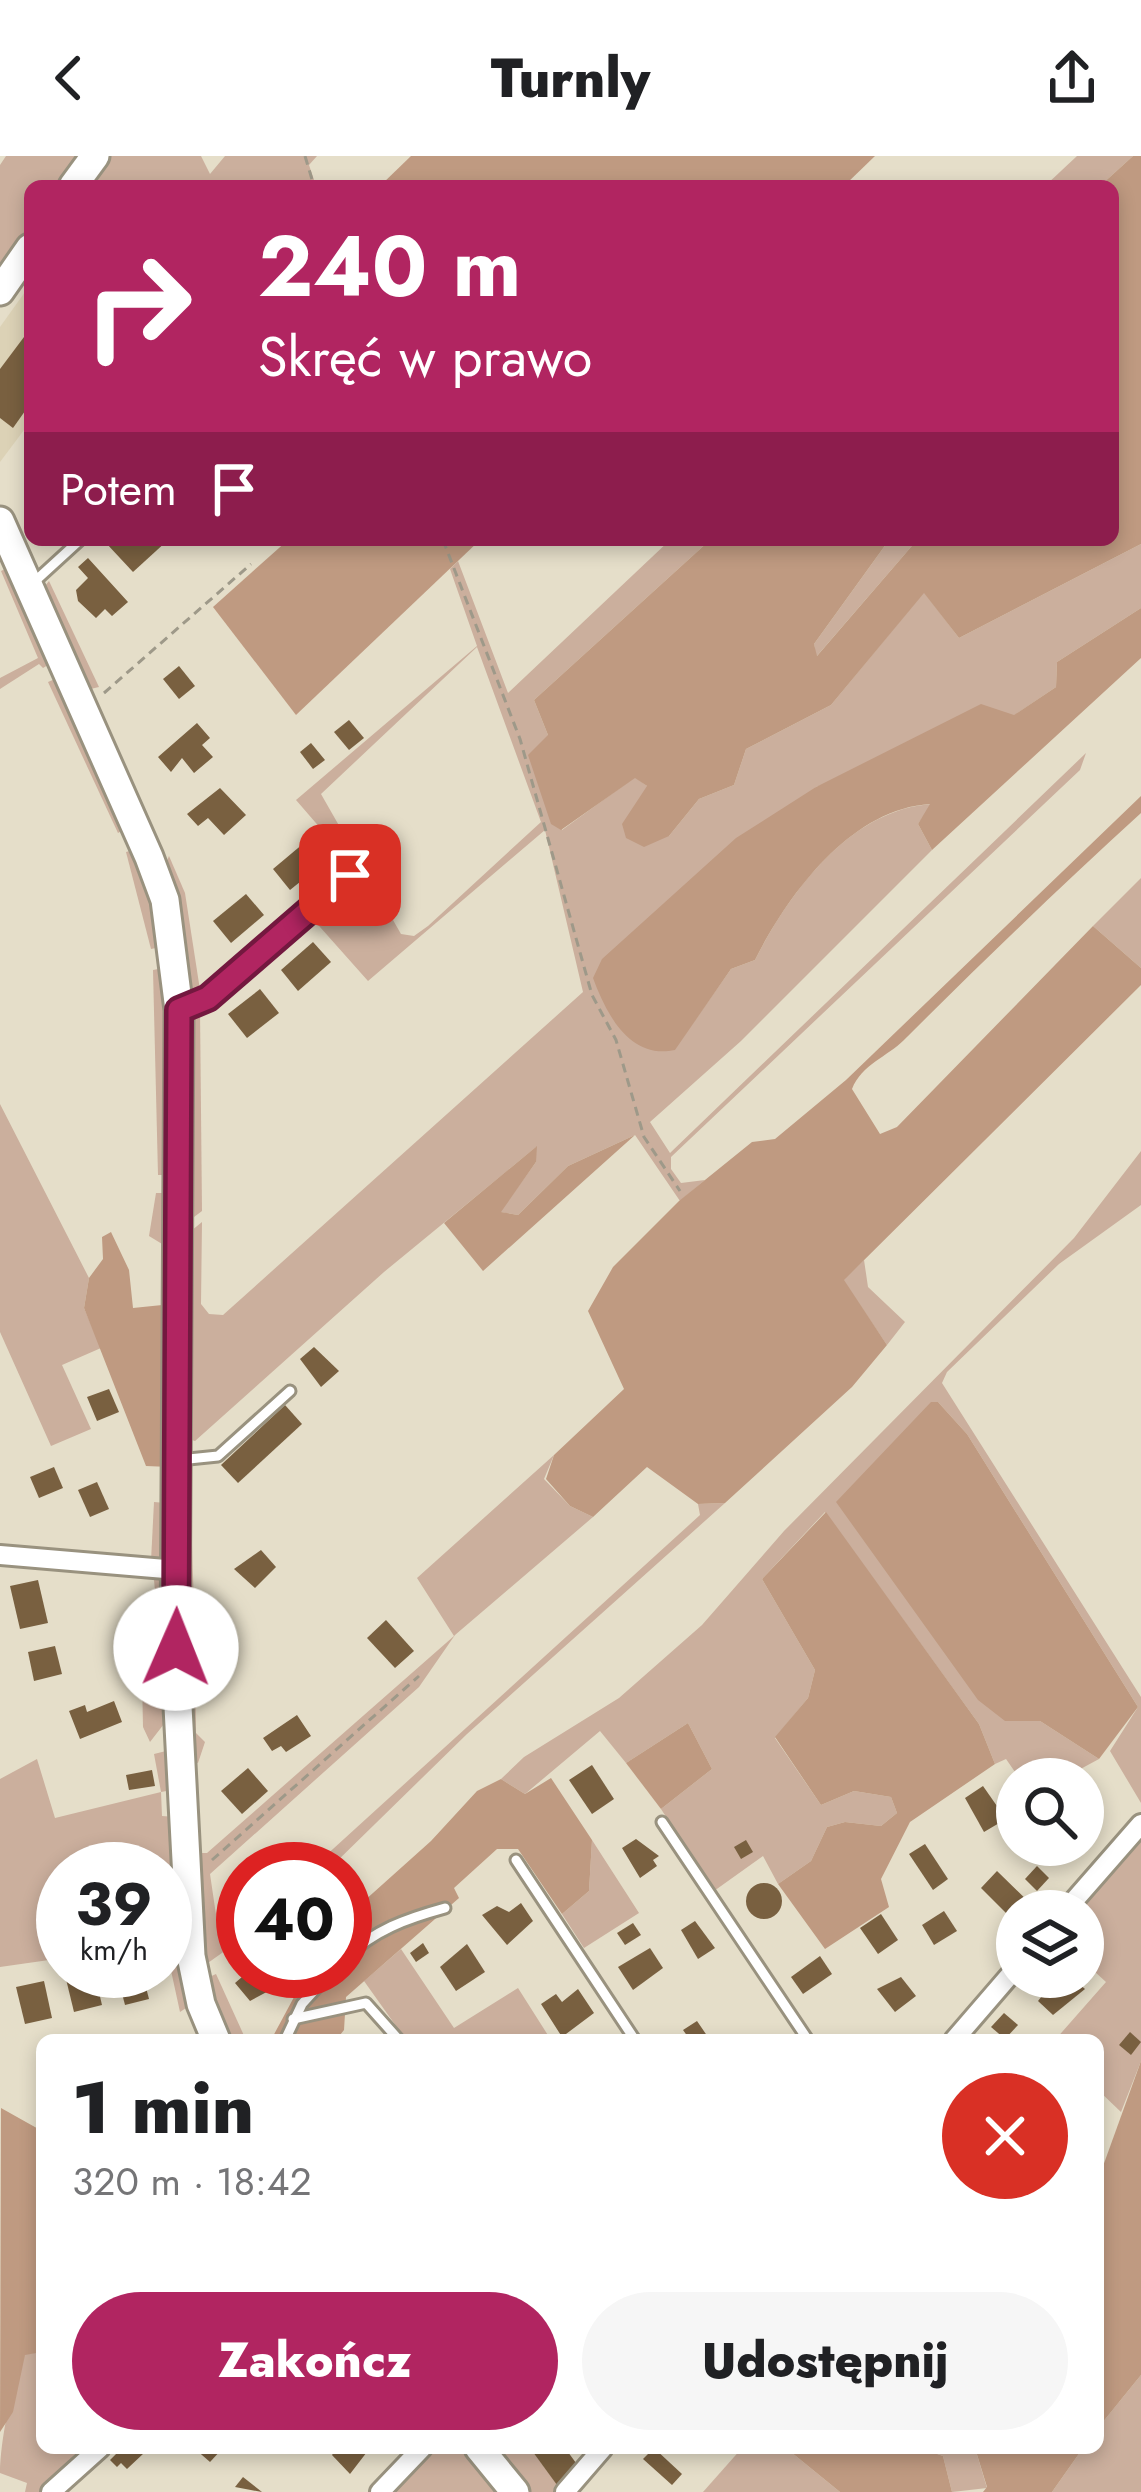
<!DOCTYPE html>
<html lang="pl">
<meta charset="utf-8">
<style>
:root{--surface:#fff;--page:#f6f6f6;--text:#202124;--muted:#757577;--accent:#b12561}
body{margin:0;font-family:Jost,sans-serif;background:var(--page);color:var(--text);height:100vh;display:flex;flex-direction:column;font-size:45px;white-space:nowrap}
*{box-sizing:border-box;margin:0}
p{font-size:39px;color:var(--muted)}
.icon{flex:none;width:66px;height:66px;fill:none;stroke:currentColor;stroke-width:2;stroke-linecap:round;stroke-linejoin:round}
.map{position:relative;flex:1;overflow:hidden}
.panel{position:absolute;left:36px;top:1878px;width:1068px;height:420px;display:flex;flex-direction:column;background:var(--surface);border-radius:18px;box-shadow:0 6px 18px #0003}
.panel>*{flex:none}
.banner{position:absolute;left:24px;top:24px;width:1095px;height:366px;border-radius:18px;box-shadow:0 6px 18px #0003;background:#b12561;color:#fff;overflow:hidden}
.buttons{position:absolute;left:996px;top:1602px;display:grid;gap:24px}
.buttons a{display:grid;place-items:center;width:108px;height:108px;border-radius:50%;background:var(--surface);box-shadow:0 6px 18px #0003;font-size:60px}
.speed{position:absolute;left:36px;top:1686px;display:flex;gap:24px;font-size:60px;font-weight:700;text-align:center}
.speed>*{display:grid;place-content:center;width:156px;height:156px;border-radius:50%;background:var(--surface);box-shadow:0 6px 18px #0003;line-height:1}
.speed small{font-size:30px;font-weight:400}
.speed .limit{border:18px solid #d22;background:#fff;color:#111}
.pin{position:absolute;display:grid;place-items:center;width:102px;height:102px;color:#fff;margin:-51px;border-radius:24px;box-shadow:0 6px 18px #0006}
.me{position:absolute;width:132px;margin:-66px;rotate:1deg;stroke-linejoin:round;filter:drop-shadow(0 0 9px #0008)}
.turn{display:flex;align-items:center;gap:42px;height:252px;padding:0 36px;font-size:54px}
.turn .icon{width:156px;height:156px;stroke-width:2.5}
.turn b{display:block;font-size:84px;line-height:102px}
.then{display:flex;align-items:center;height:114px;padding:0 36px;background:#0003;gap:24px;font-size:45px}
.round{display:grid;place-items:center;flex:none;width:126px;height:126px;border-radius:63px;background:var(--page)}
.headline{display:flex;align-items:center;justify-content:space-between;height:204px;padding:0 36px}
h1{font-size:72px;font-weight:800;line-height:90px}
.cta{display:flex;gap:24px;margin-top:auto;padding:24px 36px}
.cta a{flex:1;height:138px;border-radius:72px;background:var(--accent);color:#fff;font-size:48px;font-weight:800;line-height:138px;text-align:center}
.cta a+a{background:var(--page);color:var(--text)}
header{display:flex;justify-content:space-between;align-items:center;height:156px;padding:0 36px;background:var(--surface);font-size:54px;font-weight:800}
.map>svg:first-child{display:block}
.built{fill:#dcd2b6}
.green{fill:#cbaf9d;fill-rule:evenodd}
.forest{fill:#bf9a81}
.building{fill:#796040}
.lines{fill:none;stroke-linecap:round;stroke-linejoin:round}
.lane-casing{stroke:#99927f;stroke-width:15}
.street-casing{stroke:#99927f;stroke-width:24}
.secondary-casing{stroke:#99927f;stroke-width:33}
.path{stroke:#9e9989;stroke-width:3;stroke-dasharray:9 6;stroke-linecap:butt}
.lane{stroke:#fff;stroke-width:9}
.street{stroke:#fff;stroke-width:18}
.secondary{stroke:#fff;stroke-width:27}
.route-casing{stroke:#73183f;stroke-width:30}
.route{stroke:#b12561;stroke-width:21}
</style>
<header><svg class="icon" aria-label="back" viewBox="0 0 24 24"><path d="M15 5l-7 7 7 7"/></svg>Turnly<svg class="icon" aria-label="share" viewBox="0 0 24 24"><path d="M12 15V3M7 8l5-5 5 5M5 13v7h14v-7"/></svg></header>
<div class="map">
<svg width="1141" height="2336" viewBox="0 0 1141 2336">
<rect width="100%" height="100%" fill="#e5dec9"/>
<!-- built -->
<path class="built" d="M30,129V266L0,306V171Z"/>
<!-- green -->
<g class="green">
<path d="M6,0H82L61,30H30L29,74L0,116V9Z"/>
<path d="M109,0H201L210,18L225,0H317L309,9L316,30H87Z"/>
<path d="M1077,0H1133L1100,30H1045Z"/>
<path d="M670,384H710L534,544L548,579L562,674L635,621L647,630L669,680L699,643L734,629L746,593L831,549L924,436L959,482L1141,388V452L1057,506L1056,531L1013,560L816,631L674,894L731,813L755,804C789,737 850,653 932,648L918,668L932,694L741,885L650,966L670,997L1086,597L1080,614L671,1001V1013L681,1027L705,1024L680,1045L635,979L568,1010L518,1059L500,1056L536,1006V991L384,1116L195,1285L189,1283L191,1075L202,1066L201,1148L209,1158L223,1159L583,836L545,674L368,825L312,762L360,718L296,644L477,490L450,413L458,405L508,537ZM477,491L541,666L428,770L414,780L401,778L321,638Z"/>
<path d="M889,384H917L816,501L814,488Z"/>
<path d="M11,410L53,506L43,512L39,508L0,533V522L38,502L1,415Z"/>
<path d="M49,425L99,531L86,534L40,436Z"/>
<path d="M55,523L128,671L118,677L48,526Z"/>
<path d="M137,693L166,790L151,793L126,696Z"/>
<path d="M169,700L185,737L200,834L192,836L164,712Z"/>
<path d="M1141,722V812L1093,770Z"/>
<path d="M168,811L174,1019H158L153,814Z"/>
<path d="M200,854L202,1055L190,1064L192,856Z"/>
<path d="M0,948L89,1122L84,1152L101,1192L62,1209L91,1273L51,1290L0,1176Z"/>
<path d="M1141,995V1049L1059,1108L947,1216L942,1227L1141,1541V1647L1110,1595L1138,1551L967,1278L938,1246L1005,1565H1040L1099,1603L1062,1623H1020L1006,1603L995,1608L979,1568L825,1356L762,1423L815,1514L808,1542L775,1582L821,1649L854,1635L891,1641L897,1657L881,1670L845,1666L827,1671L811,1705L778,1728L763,1700L714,1735L661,1653L712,1613L688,1567L626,1607L600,1575L525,1638L501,1623L524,1601L619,1542L702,1469L784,1375L1074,1082Z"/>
<path d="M156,1037H173L167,1091L149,1080Z"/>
<path d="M864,1104L868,1131L905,1166L887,1189L843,1124Z"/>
<path d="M554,1299L544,1323L570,1350L593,1361L455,1479L419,1531L210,1718L220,1786L243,1774V1782L205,1809L193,1627L198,1623L199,1697H207L454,1480L417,1422Z"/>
<path d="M154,1346L166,1347L162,1405H151Z"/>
<path d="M725,1347L467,1578L329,1713H311L700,1359L698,1348Z"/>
<path d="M192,1387L195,1485L182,1486L186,1392Z"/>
<path d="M144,1418L162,1424L167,1564L150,1586L143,1571L142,1523L151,1513L155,1435L154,1424Z"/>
<path d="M195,1499L196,1577L205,1586L198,1607L188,1604L183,1504Z"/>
<path d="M166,1595L172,1634L161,1636L162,1660L176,1661L186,1852L180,1856L165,1787V1713H63V1802L0,1811V1623L37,1603L55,1662L161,1636L154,1598Z"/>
<path d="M1141,1675V1905L1121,1956L1098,1934V1884H1055L1106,1826L1083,1805V1755H1071Z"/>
<path d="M592,1684L639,1757L584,1792L562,1758L589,1735Z"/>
<path d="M401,1793L454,1872L518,1832L551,1884H406L364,1825Z"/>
<path d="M216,1818L246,1884H224L207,1822Z"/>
<path d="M42,2196V2292H90L43,2336H25L27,2327L0,2317C0,2286 12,2226 25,2198Z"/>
<path d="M1141,2219V2336H1052L1083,2292H1098V2272Z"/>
<path d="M430,2292H464L497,2336H387Z"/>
<path d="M495,2292H530L557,2328L579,2311L558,2336H530Z"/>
<path d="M742,2292H786L840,2336H703Z"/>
<path d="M921,2292H975L987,2332L952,2336L943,2300Z"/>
</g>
<!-- forest -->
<g class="forest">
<path d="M411,0H875L844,30H380Z"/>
<path d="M1133,0H1141V388L959,482L924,437L831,549L746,593L734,629L699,643L669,680L644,691L626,682L622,668L647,630L635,622L561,674L551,668L528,599L548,579L534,544L710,384H889L814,488L817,500L917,384H1113V30H1100Z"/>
<path d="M288,384H480L296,559L213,451Z"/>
<path d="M1141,452V502L932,694L918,668L930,648C850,653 788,739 755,804L731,813L675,894C629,904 606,857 593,822L602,803L736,682L816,631L981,548L1014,559L1056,531L1057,506Z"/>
<path d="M1141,640V657C1060,731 982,806 904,884C887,901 862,908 852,933L880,978L897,971L1093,770L1141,812V829L844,1124L887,1189L852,1231L725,1347L698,1348L647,1311L593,1361L570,1350L546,1323L554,1299L624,1233L588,1155L613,1111L679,1045L752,986L775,983L846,924Z"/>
<path d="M635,979L483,1115L444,1067L537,990L536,1006L501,1056L518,1059L568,1010Z"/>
<path d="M111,1076L129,1114L133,1152L172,1148L170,1311L146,1310L84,1152L89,1122L103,1103L102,1081Z"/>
<path d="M931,1246H938L967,1278L1138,1551L1099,1603L1040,1565H1005L978,1544L836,1346Z"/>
<path d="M826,1356L979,1568L995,1608L910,1666L881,1723L889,1751L825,1793L778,1728L811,1705L827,1671L845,1666L881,1670L897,1657L891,1641L854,1635L821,1649L775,1581L808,1542L815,1514L762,1423Z"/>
<path d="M688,1567L712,1613L661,1653L626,1607Z"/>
<path d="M551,1622L592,1684L589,1735L562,1758L518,1693H497L454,1732L459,1742L346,1841L344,1874L336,1884L312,1878L305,1884H271L308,1815H345V1770L354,1754L431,1685L477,1635L501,1623L525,1638Z"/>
<path d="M1141,1905V2219L1098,2272V2024Z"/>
<path d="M1,1952L42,1975V2196L25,2199L13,2256L0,2276Z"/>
<path d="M786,2292H920L943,2300L952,2336H840Z"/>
<path d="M975,2292H1083L1052,2336H983L987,2331Z"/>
</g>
<!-- building -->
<g class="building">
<path d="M24,181L30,185V248L13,272L0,262V213Z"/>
<path d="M109,384H168L133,416L106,387Z"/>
<path d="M88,402L128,446L112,460L105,453L96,462L78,445L76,434L88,422L78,411Z"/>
<path d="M179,510L195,530L179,543L163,523Z"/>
<path d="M349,564L364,582L349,594L334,576Z"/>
<path d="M197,567L210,582L202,589L213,601L194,617L182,602L171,616L158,601Z"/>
<path d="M311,587L325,604L313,613L300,596Z"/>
<path d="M220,632L246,659L224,679L208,662L198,670L187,658Z"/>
<path d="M304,687L321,709L290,734L273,713Z"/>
<path d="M246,738L264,759L231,787L213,765Z"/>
<path d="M313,786L331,806L298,835L281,814Z"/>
<path d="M260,833L279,857L247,882L228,858Z"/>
<path d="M314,1191L339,1215L321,1231L300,1203Z"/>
<path d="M109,1233L119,1256L97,1265L87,1241Z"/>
<path d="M285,1249L302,1268L238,1327L221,1309Z"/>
<path d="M54,1311L63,1332L39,1342L30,1321Z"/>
<path d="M97,1326L109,1353L90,1361L78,1334Z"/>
<path d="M261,1394L276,1411L255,1432L234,1413Z"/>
<path d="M38,1424L48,1467L20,1473L10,1430Z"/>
<path d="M386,1464L414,1495L395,1512L367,1482Z"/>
<path d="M55,1490L62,1518L34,1525L28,1496Z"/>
<path d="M114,1545L122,1566L80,1583L69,1555L85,1549L87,1556Z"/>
<path d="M297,1559L311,1580L286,1596L281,1590L272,1595L263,1582Z"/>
<path d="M592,1609L614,1643L592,1658L569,1624Z"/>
<path d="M248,1612L268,1635L242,1658L221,1635Z"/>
<path d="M152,1614L155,1630L129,1634L126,1619Z"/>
<path d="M1088,1628L1102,1649L1089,1661L1083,1660V1632Z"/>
<path d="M983,1630L1006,1663L984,1676L965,1642Z"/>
<path d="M636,1683L659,1700L653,1704L657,1710L640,1722L622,1692Z"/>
<path d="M746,1684L753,1696L741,1703L734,1691Z"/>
<path d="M925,1688L948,1723L933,1734L909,1698Z"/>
<path d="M1037,1710L1049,1722L1037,1735L1025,1723Z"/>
<path d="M997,1715L1032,1749L1017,1755V1768L981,1732Z"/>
<circle cx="764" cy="1745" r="18"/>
<path d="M521,1747L533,1765L507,1789L482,1759L497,1750L509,1756Z"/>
<path d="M944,1755L957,1775L934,1789L922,1769Z"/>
<path d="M881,1758L898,1784L878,1798L860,1772Z"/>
<path d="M695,1765L715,1792L698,1803L681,1774Z"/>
<path d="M633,1767L641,1779L625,1789L617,1777Z"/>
<path d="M423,1787L429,1797L416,1806L410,1797Z"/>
<path d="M467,1788L485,1816L456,1835L440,1811Z"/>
<path d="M650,1792L663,1812L633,1834L618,1811Z"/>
<path d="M820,1800L832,1818L803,1838L791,1821Z"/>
<path d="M80,1815H94L102,1849L74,1856L65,1819Z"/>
<path d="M249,1815H285L272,1826L276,1831L250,1845L235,1827Z"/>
<path d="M142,1816L149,1843L125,1849L118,1822Z"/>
<path d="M901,1821L916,1840L895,1856L877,1833Z"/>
<path d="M1057,1821H1071L1085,1833L1053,1859L1038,1845Z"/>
<path d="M44,1825L52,1862L25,1868L16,1831Z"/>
<path d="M578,1833L594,1857L562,1881L541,1848L556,1838L562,1846Z"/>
<path d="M1004,1857L1018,1869L1005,1883L991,1871Z"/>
<path d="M697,1865L710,1884H683L688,1881L683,1874Z"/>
<path d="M1130,1876L1141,1886L1131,1899L1119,1889Z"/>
<path d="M122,2292H139L144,2297L127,2313L121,2307L117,2311L110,2304Z"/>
<path d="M194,2292H223L210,2306Z"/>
<path d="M337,2292H370L350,2318L332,2299Z"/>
<path d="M530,2292H565L579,2311L557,2329Z"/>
<path d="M654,2292L682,2318L672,2329L643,2303Z"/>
<path d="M243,2321L262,2336L235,2331Z"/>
</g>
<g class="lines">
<defs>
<g id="lane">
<path d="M33,427L80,384"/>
<path d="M184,852L208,842L350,719"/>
<path d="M179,1304L218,1300L290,1235"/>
<path d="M662,1666L808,1884"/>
<path d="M516,1704L635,1884"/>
<path d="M345,1802C375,1774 405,1763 445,1752"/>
<path d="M293,1863L366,1847L399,1884"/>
<path d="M285,1884L302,1848L332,1815"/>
</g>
<g id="street">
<path d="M0,1399L177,1414"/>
<path d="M1065,1755L1141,1668"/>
<path d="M954,1884L1017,1811"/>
<path d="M51,2336L100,2292"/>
<path d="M380,2336L422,2292"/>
<path d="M565,2336L603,2292"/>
</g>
<g id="secondary">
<path d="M73,30L95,0"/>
<path d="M0,135L30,92"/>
<path d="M0,365L149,701L165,744L179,854L175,1493L191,1800L201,1848L216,1884"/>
<path d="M479,2292L515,2336"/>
</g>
</defs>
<!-- lane casing -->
<use href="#lane" class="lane-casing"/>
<!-- street casing -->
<use href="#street" class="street-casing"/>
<!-- secondary casing -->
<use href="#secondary" class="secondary-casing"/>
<!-- path -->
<g class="path">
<path d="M305,0L314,30"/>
<path d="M443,384L520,583L592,839L616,884L644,981L680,1035"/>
<path d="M104,537L251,408"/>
<path d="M212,1704L419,1520"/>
</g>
<!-- lane -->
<use href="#lane" class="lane"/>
<!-- street -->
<use href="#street" class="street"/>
<!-- secondary -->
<use href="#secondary" class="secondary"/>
</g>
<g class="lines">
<defs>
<path id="route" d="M176,1492L179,854L208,842L350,719"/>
</defs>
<!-- route casing -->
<use href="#route" class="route-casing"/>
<!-- route -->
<use href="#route" class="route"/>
</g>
</svg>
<div class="buttons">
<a><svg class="icon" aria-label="search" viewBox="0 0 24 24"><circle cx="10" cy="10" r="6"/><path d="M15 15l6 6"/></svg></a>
<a><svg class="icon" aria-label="layers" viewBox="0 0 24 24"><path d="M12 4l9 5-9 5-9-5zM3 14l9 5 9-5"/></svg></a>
</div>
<div class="speed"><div>39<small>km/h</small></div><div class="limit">40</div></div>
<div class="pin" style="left:350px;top:719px;background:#d93025"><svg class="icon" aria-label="arrive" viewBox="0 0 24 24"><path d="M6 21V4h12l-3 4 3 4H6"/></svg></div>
<svg class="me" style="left:176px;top:1492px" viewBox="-20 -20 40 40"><circle r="19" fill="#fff"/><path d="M0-13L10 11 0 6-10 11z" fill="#b12561"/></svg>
<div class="banner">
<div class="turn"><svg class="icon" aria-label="right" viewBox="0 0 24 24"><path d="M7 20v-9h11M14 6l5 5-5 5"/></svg><div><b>240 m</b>Skręć w prawo</div></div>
<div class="then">Potem<svg class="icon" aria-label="arrive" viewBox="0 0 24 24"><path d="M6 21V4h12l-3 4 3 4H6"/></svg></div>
</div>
<section class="panel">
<div class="headline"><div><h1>1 min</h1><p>320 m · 18:42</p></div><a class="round" style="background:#d93025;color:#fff"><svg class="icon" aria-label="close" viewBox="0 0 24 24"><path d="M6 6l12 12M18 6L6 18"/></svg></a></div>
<div class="cta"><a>Zakończ</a><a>Udostępnij</a></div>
</section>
</div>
